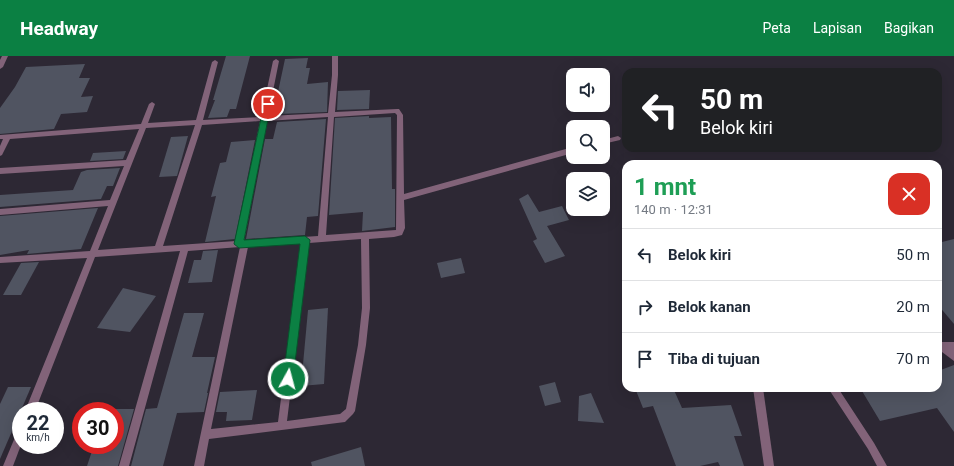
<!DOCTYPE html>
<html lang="id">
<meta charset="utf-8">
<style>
:root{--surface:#fff;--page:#f2f2f3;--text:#1f2937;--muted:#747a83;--line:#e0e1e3;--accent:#0b8043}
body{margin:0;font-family:Roboto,sans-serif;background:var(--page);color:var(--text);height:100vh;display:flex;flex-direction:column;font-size:15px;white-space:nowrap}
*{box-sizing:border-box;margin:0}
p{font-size:13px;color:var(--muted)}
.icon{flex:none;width:22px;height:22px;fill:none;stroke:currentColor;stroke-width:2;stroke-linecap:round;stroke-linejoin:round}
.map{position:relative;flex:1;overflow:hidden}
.side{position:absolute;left:622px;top:104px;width:320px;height:232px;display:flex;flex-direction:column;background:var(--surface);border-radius:12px;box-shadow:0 4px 16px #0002}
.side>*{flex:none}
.top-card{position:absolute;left:622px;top:12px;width:320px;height:84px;border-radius:12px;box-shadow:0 4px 16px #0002;background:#202124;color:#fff;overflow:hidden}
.fabs{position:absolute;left:566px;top:12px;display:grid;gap:8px}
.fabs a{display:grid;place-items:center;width:44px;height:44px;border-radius:8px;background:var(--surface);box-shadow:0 4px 16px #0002;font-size:20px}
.speed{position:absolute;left:12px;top:346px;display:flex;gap:8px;font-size:20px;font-weight:700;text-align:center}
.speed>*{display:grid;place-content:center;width:52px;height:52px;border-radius:50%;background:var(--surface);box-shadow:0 4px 16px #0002;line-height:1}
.speed small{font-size:10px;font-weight:400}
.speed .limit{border:6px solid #d22;background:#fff;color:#111}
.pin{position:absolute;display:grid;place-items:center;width:34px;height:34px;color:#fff;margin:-17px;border:2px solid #fff;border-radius:50%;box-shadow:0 1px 4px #0007}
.me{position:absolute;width:44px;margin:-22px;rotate:7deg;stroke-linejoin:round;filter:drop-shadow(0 0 3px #0008)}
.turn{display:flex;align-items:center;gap:14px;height:84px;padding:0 12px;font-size:18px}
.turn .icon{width:52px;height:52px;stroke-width:2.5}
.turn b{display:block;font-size:28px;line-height:34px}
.round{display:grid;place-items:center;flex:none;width:42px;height:42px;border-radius:12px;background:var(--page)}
.summary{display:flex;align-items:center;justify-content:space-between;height:68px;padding:0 12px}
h1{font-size:24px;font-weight:700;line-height:30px;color:#1e9e55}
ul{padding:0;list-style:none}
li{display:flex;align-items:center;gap:12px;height:52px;padding:0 12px;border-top:1px solid var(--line)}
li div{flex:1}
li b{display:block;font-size:15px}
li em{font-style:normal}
header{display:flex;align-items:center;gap:24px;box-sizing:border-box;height:56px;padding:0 20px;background:var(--accent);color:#fff}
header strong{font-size:19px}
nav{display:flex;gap:22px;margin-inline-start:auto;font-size:14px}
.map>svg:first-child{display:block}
.building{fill:#505461}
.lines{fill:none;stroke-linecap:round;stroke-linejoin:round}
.street{fill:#826379;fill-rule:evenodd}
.route{fill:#0b8043;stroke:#07532c}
</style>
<header>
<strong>Headway</strong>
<nav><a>Peta</a><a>Lapisan</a><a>Bagikan</a></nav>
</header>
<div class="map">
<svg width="954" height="410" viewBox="0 0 954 410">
<rect width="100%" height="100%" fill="#2d2834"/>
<!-- building -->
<g class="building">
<path d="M226,0H250L236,53H230L227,61L208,62L215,44H213Z"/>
<path d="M308,2L306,12H310L307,28L328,26L327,56L278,58L280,50H275L285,3Z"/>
<path d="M85,8L79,22H90L81,41L93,40L87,56L61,58L54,73L0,78V52L15,31L26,11Z"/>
<path d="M370,34L369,53L337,54L338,35Z"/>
<path d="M369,60V62L391,61L392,133H395V171L362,175L363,156L329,159L335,62Z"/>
<path d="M326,63L318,160L307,161L305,179L246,183L265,83H273L277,66Z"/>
<path d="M188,80L177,120L159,121L171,81Z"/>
<path d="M255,84L235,183L205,186L216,140L211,141L220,107L226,106L231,86Z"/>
<path d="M126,95L123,103L90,105L93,97Z"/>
<path d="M120,112L113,130H107L101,143L0,151V139L73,134L81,116L87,114Z"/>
<path d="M528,138L539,156L562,150L569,164L547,170L565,200L545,207L533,185L537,183L519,143Z"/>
<path d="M98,152L81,193L27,198L29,194L0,199V160Z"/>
<path d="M954,183V268L938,249V187Z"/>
<path d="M218,194L212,226L188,227L194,204H201L203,195Z"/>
<path d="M461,202L465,217L441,222L437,207Z"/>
<path d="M39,206L21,239H3L21,207Z"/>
<path d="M123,232L156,240L130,276L97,272Z"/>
<path d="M328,252L324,328L301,330L308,254Z"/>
<path d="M184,257H204L192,301H215L207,337H208L204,356L177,357L163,410H131L146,353L157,352Z"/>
<path d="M954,309V376L937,352L880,365L862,335L877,332H938V315Z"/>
<path d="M555,326L561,346L545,350L539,330Z"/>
<path d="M8,331H31L0,403V348Z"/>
<path d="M635,332H673L682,352L731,349L742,380H734L744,410H720L718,406L700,410H676L653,350L643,352Z"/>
<path d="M257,334L252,364L226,365L227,356H216L220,336Z"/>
<path d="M591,337L604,367L578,365L579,340Z"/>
<path d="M115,353H134L118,410H87L94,389H115Z"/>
<path d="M361,391L365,410H312L311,406Z"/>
</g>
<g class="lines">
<!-- street -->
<g class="street">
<path d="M2,0H8L3,11L0,13V4Z"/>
<path d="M332,0H338V19L335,56L397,53H399L403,59L404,138L573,91V97L404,144L405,172L402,179L394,181L369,183L370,252L366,289L355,355L353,358L345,366L209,383L204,410H194L240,191L188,195L129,410H119L180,195L95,201L35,355H25L87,202L0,207V201L90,195L108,150L0,159V153L110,144L124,110L0,118V112L126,104L139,73L10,83L2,99L0,100V90L3,83H0V79L141,68L149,48L152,46L155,48L148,67L196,64L212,6L215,4L218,6L203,64L261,61L273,5L276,3L279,5L268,60L328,57L332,19ZM395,57L397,59L396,174L326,179L334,61ZM328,61L318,180L244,185L267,65ZM260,65L236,185L163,190L202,69ZM195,69L155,190L98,194L146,72ZM361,183L362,252L358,289L346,353L340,358L287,365L309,187ZM301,187L278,366L211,373L248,191Z"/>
<path d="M618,80L621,82L620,84L603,88V84Z"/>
<path d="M941,286H954V305L938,293V287Z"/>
<path d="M753,332H763L774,410H764Z"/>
<path d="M828,332H838L874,387L887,410H877L868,393Z"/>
<path d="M21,372V389L13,410H3L18,374Z"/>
</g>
</g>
<!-- route -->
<path class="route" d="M268,46L271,48L244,184L305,180L310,184L293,323L292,327L288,328L284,327L283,323L300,188L239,192L234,188L264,48Z"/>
</svg>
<div class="fabs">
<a><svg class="icon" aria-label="sound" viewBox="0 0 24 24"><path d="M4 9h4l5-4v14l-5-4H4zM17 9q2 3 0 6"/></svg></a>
<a><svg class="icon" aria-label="search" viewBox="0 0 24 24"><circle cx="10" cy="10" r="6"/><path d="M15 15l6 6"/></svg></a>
<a><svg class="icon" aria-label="layers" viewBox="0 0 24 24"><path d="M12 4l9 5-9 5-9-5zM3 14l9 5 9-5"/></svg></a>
</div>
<div class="speed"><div>22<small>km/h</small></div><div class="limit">30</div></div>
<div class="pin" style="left:268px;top:48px;background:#d93025"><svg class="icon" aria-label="arrive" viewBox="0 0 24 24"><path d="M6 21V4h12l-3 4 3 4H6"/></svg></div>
<svg class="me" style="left:288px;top:323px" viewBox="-20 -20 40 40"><circle r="17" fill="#0b8043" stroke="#fff" stroke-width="3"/><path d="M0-11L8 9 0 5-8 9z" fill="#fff"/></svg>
<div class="top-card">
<div class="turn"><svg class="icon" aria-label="left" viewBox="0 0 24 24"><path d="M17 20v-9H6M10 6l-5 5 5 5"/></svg><div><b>50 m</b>Belok kiri</div></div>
</div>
<section class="side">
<div class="summary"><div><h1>1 mnt</h1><p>140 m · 12:31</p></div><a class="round" style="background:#d93025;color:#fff"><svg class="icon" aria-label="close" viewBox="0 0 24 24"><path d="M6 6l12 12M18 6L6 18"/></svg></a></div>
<ul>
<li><svg class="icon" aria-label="left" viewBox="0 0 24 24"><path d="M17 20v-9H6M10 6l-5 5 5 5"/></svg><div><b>Belok kiri</b></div><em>50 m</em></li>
<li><svg class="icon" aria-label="right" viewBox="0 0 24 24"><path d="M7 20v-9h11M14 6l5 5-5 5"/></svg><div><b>Belok kanan</b></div><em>20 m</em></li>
<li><svg class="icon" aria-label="arrive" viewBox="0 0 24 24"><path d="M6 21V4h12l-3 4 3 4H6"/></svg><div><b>Tiba di tujuan</b></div><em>70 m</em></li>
</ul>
</section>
</div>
